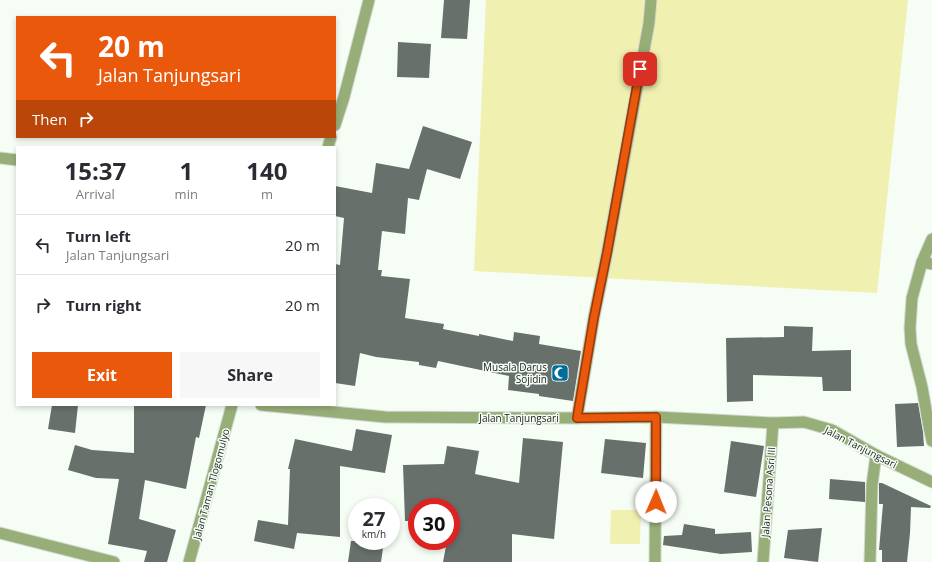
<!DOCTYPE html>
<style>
:root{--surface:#fff;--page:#f7f7f7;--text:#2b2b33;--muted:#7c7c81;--line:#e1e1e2;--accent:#ea580c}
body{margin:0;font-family:"Open Sans",sans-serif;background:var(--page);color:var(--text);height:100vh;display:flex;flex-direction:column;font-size:15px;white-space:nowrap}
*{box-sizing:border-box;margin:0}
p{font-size:13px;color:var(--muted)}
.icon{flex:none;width:22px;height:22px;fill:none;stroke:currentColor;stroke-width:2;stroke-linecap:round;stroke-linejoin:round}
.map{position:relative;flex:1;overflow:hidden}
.details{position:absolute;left:16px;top:146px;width:320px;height:260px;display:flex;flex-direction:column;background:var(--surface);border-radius:0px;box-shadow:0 2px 6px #0003}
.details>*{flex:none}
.top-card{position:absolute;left:16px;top:16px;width:320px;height:122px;border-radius:0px;box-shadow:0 2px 6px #0003;background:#ea580c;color:#fff;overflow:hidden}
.speed{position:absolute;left:348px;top:498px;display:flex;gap:8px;font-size:20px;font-weight:700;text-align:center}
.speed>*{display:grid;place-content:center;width:52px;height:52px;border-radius:50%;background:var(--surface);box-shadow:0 2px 6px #0003;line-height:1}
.speed small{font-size:10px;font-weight:400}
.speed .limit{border:6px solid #d22;background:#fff;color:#111}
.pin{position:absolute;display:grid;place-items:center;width:34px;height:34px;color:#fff;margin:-17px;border-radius:8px;box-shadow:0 2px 6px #0006}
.me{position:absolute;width:44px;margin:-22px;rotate:1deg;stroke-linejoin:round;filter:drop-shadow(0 0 3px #0008)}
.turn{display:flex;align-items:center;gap:14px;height:84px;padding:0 16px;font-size:18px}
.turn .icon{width:52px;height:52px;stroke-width:2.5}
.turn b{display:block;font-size:28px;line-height:34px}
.then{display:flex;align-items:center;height:38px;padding:0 16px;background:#0003;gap:8px;font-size:15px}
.eta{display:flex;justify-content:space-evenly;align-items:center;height:68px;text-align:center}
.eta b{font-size:24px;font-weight:700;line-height:28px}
.button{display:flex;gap:8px;margin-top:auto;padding:8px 16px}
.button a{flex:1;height:46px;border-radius:0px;background:var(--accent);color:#fff;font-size:16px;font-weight:700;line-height:46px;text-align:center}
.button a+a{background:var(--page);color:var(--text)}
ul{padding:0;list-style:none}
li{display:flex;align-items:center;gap:12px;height:60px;padding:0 16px;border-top:1px solid var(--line)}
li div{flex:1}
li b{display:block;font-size:15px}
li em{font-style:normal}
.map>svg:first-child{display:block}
.green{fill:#f0f1b0}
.building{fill:#67706b}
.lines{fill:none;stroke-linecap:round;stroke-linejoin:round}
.service-casing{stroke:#d3dad3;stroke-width:13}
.minor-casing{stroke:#d3dad3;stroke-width:13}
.tertiary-casing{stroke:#d3dad3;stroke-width:13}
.service{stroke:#98ae78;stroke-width:11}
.minor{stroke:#98ae78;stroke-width:11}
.tertiary{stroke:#98ae78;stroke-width:11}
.route-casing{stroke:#983908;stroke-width:10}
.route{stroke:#ea580c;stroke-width:7}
.labels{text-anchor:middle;stroke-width:3;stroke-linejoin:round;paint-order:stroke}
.poi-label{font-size:10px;fill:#202320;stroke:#f5fdf5;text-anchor:end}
.street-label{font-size:10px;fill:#202320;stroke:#f5fdf5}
</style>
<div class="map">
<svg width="932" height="562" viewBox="0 0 932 562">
<rect width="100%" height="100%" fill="#f5fdf5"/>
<!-- green -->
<g class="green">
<path d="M486,0H908L877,293L474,271Z"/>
<path d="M611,510H641L640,544H610Z"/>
</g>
<!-- building -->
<g class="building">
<path d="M444,0H470L467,39L441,38Z"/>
<path d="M398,42L431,44L429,78L397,77Z"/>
<path d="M423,126L472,142L460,179L427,169L419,200L408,198L405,234L382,231L378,270H382L381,276L410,279L405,318L444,324L443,329L479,336V334L513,341L514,332L540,336L539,344L581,351L573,401L539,396V394L508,390L509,376L438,361L436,368L419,365V362L376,357L360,353L355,386L335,383V264L340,265L344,218L335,216V186L372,193L376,163L409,169Z"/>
<path d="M784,326L813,327L812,351L851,350V391H823L822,377L753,375V401L727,402L726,338L784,337Z"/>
<path d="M918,403L923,432L924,446L897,447L895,404Z"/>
<path d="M52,405H78L75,433L48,429Z"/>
<path d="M134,405H206L199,438L196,437L186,489L145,480L139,519L176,530L167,562H144L147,551L108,544L119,479L96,478L68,470L75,445L92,450L134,453Z"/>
<path d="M356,429L392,435L385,473L340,466V537L297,533L294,549L254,541L258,520L288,525L290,469H288L295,439L352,451Z"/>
<path d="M523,438L563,442L554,539L512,534V562H443L447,541H451V507H417V521H405L403,465L444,464L447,446L479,451L475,474L519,483Z"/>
<path d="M605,439L646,443L643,478L601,473Z"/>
<path d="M731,441L764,446L756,497L724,492Z"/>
<path d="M830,479L865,482V502L829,499Z"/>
<path d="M879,483H882L931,506L930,508L911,507L910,533L907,562H882V550H879L883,504H879Z"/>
<path d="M684,524L715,529V534L751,532L752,552L721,554L663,545L664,536L682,535Z"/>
<path d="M822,528L818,562L784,558L788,530Z"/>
<path d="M351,541H384L381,562H348Z"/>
</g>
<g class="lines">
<defs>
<path id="service" d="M922,262L932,264"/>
<g id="minor">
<path d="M0,158L17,160"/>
<path d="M932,239L922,262L912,298L910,328L911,344L922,387L929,427L932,441"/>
<path d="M261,405L385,417L577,418L656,417L773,423L804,422L832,430L876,455L932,482"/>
<path d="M577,418L594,317L607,253L649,23L651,0"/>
<path d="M0,533L114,562"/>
<path d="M655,562L656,417"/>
<path d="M763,562L773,423"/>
<path d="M870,562L872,485L876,455"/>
</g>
<g id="tertiary">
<path d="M335,125L344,97L369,0"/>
<path d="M328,147L331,137"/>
<path d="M189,562L232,405"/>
</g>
</defs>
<!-- service casing -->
<use href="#service" class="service-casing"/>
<!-- minor casing -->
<use href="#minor" class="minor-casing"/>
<!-- tertiary casing -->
<use href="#tertiary" class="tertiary-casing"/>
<!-- service -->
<use href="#service" class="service"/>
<!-- minor -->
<use href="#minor" class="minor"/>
<!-- tertiary -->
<use href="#tertiary" class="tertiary"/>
</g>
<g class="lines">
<defs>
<path id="route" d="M640,69L607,253L594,317L577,418L656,417V502"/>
</defs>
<!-- route casing -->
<use href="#route" class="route-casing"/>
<!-- route -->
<use href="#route" class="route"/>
</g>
<!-- icons -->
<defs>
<symbol id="mosque-square" viewBox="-11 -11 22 22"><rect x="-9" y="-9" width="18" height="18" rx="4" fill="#036d9a" stroke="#f5fdf5"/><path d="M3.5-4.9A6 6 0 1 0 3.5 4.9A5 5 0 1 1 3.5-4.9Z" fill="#fff"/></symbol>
</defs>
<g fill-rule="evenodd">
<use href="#mosque-square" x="550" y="363" width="20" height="20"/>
</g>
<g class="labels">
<!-- poi labels -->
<g class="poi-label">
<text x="547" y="371">Musala Darus<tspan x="547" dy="12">Sojidin</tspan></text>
</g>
<!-- street labels -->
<g class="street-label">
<text x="519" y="422">Jalan Tanjungsari</text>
<text transform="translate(861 447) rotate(27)" y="4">Jalan Tanjungsari</text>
<text transform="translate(211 484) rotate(-75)" y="4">Jalan Taman Tlogomulyo</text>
<text transform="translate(768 492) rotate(-86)" y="4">Jalan Pesona Asri III</text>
</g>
</g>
</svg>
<div class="speed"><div>27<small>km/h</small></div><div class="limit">30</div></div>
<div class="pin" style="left:640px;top:69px;background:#d93025"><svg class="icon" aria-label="arrive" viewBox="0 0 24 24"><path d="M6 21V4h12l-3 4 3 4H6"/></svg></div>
<svg class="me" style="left:656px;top:502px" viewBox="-20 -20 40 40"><circle r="19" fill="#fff"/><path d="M0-13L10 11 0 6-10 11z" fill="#ea580c"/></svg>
<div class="top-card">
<div class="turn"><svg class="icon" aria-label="left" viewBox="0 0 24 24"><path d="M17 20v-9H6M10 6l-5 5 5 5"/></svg><div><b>20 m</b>Jalan Tanjungsari</div></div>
<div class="then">Then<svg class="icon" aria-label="right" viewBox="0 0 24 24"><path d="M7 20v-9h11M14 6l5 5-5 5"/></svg></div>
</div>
<section class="details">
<div class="eta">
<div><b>15:37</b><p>Arrival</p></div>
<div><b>1</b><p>min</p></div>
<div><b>140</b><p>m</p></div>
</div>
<ul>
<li><svg class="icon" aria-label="left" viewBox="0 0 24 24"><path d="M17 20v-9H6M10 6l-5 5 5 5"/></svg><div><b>Turn left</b><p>Jalan Tanjungsari</p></div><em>20 m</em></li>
<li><svg class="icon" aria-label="right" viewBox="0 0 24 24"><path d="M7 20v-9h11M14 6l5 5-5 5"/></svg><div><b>Turn right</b></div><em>20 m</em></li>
</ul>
<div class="button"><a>Exit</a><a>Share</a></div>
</section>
</div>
